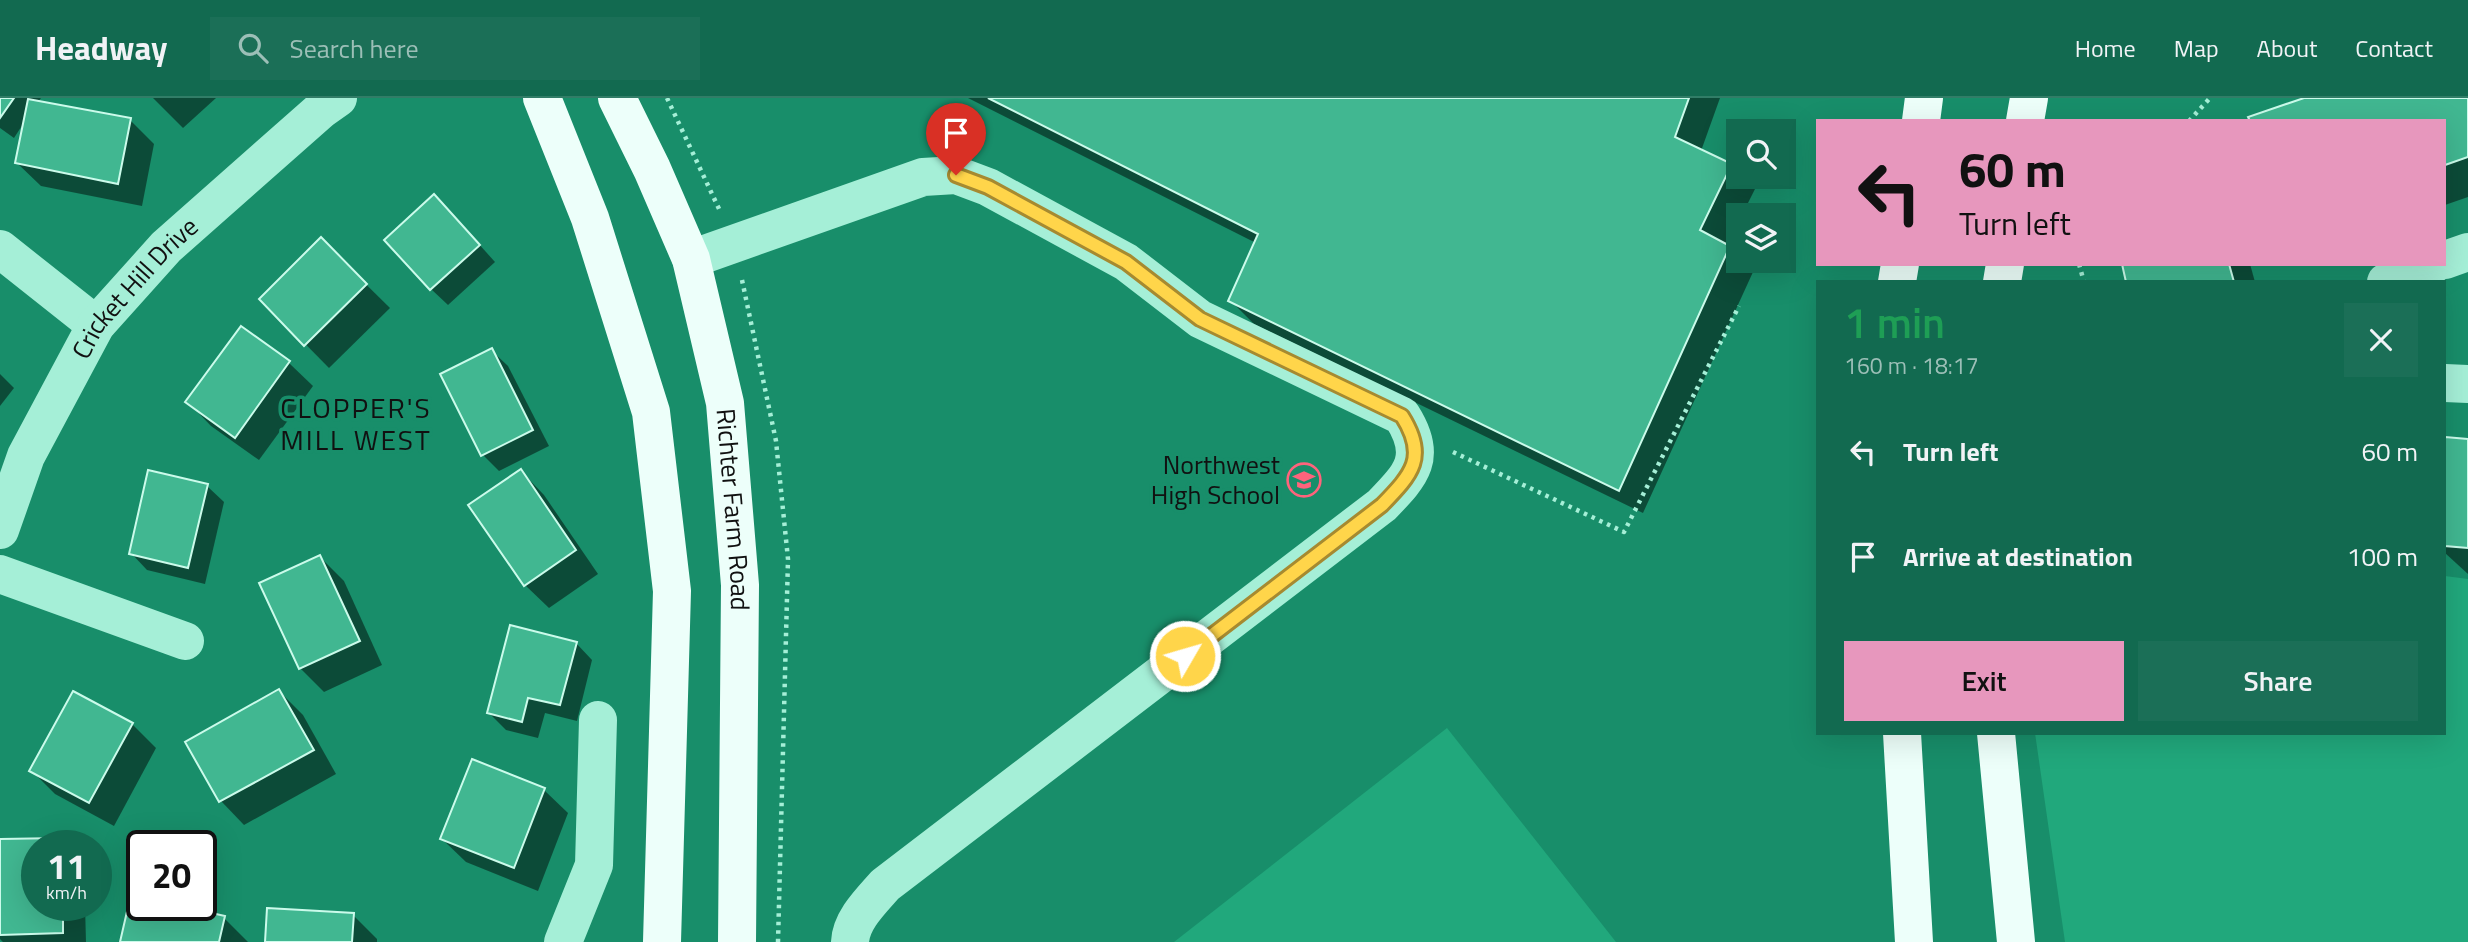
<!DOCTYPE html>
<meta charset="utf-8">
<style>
:root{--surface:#126a50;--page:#1b6f57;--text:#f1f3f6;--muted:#9cbfb7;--line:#317d67;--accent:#e797bd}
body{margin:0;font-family:"Titillium Web",sans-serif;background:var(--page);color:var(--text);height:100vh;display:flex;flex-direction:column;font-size:26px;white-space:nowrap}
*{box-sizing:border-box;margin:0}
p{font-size:23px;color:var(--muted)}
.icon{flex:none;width:38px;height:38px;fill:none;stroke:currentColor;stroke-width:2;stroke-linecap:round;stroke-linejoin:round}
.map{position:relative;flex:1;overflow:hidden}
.drawer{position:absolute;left:1816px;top:182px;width:630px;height:455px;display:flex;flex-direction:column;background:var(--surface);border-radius:0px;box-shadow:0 7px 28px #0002}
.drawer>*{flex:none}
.top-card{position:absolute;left:1816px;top:21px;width:630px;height:147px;border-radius:0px;box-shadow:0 7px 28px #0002;background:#e797bd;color:#111;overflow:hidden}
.buttons{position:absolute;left:1726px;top:21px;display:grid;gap:14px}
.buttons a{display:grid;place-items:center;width:70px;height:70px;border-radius:0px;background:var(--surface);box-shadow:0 7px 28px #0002;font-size:35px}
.speed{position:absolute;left:21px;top:732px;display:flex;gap:14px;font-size:35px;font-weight:700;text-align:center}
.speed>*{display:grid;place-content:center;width:91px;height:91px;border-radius:50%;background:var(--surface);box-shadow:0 7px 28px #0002;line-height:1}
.speed small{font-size:18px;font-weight:400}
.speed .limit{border:4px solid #111;border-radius:10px;background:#fff;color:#111}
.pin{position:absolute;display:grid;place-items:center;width:60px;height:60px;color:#fff;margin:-72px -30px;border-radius:50% 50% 50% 0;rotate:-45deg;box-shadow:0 0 7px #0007}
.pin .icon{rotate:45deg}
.me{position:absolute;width:77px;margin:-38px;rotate:52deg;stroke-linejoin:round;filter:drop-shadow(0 0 5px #0008)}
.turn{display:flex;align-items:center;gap:24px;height:147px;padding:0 28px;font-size:32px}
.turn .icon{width:91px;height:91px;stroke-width:2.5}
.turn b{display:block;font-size:49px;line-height:60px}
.round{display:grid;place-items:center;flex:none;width:74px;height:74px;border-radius:0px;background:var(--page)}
.head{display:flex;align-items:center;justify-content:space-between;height:119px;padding:0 28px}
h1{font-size:42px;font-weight:600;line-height:52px;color:#1e9e55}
.button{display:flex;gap:14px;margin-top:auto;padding:14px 28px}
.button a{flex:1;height:80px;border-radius:0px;background:var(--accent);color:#111;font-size:28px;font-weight:600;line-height:80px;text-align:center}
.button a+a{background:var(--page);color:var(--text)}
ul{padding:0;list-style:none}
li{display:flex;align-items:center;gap:21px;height:105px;padding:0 28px}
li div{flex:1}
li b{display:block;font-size:26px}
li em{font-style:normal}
header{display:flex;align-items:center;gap:42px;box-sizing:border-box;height:98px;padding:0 35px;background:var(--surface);border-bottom:2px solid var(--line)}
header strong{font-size:33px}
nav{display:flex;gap:38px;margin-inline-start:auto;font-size:24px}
.search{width:490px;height:63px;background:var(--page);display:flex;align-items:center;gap:18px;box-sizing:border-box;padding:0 24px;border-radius:0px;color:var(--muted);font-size:26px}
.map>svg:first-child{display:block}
.green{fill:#21a87c}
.shadow{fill:#0007}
.building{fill:#41b791;stroke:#cbfbeb;stroke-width:2}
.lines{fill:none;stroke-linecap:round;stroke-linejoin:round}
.path{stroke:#a5efd7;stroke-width:4.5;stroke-dasharray:3.5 5;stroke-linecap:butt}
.minor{stroke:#a5efd7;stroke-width:38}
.major{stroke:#edfffa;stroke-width:38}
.route-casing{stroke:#a68a30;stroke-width:18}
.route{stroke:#ffd54a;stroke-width:12}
.labels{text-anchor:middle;stroke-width:7;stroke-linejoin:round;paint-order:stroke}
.street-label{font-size:26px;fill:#111;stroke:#188e6a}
.poi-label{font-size:26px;fill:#111;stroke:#188e6a;text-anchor:end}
.neighbourhood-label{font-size:28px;letter-spacing:2px;fill:#111;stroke:#188e6a}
</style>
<header>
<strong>Headway</strong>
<div class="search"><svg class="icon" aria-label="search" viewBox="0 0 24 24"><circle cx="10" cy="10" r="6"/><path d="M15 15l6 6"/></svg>Search here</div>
<nav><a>Home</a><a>Map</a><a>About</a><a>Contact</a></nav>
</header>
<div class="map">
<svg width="2468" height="844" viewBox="0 0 2468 844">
<rect width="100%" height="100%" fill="#188e6a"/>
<!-- green -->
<g class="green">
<path d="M2445,478L2468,481V844H2065L2035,635H2445Z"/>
<path d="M1447,630L1616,844H1174Z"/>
</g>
<!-- shadow -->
<g class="shadow">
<path d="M0,0H41L38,4L130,22L154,46L142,108L41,88L17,65L25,23L14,40L0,30Z"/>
<path d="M153,0H216L183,30Z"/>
<path d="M968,0H1720L1701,53L1731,67L1738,73V79H1743L1755,91L1742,117H1738V126L1727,148L1738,158V163H1742L1753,174L1643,415L1254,226L1230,202L1256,145Z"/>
<path d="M2309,0H2468V99L2445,107V23Z"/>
<path d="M451,115L495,164L448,207L431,191Z"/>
<path d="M321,142L390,210L329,270L261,201Z"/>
<path d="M2124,166H2250L2255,184H2128Z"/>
<path d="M242,230L289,265L313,288L259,362L211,328L188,304Z"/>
<path d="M491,252L508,268L549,348L499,373L483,357Z"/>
<path d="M0,276L14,290L0,308Z"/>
<path d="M2446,341L2468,343V476L2445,455Z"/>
<path d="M521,373L544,397L598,476L549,510L525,487Z"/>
<path d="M207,388L224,404L205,486L147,472L131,455Z"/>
<path d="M320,459L344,483L382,567L324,594L300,570Z"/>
<path d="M576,545L592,562L577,623L545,615L538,640L506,632L489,615Z"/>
<path d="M279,593L303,617L336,676L244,727L221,703Z"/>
<path d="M132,626L156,650L114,728L55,696L31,672Z"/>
<path d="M473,664L544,692L568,715L538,793L466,764L442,741Z"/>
<path d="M61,742L66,747H37V807H85L86,844H3L0,841V743Z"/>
<path d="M132,798L142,807H168L224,820L248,844H122Z"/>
<path d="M268,812L353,817L377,841V844H267Z"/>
</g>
<!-- building -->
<g class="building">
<path d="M0,0H14L0,20Z"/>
<path d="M988,0H1689L1675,39L1732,66L1700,132L1730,148L1619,393L1228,203L1258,136Z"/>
<path d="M2304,0H2468V59L2445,67V23H2250L2248,19Z"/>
<path d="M28,1L131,20L118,86L15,65Z"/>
<path d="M434,96L480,147L430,192L384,142Z"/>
<path d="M321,139L367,186L304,248L259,201Z"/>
<path d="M2122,166H2229L2234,184H2126Z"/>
<path d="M241,228L290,263L235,340L185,304Z"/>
<path d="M492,250L533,332L481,358L440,276Z"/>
<path d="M2445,339L2468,341V450L2445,448Z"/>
<path d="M521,371L576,452L524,488L468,407Z"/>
<path d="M148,372L208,386L188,470L129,456Z"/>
<path d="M320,457L360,543L299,571L259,485Z"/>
<path d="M510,527L577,544L560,607L528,600L522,624L487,615Z"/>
<path d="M279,591L314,652L219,704L185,644Z"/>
<path d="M73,593L133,625L89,705L29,673Z"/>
<path d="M472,661L545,690L514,770L440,741Z"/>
<path d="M61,740L62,747H37V807H63V835L0,837V741Z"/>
<path d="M131,796L142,799V807H176L225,818L219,844H120Z"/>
<path d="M267,810L354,815L352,844H265Z"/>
</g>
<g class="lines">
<!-- path -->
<g class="path">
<path d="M667,0L720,113"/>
<path d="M2189,23L2210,0"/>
<path d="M2079,166L2084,184"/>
<path d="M742,182L776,343L788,461L778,844"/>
<path d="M1453,354L1624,434L1739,208"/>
</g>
<!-- minor -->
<g class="minor">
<path d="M0,151L96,227"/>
<path d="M691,161L923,79L956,77L988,89L1126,164L1200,221L1402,318C1428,359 1412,376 1382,407L885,787C871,803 851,822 850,844"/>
<path d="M2445,162L2468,154"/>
<path d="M2386,184L2434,166"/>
<path d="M2445,285L2468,286"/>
<path id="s1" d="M0,432L26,358L96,227L166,149L321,12L338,0"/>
<path d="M0,476L185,543"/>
<path d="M563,844L594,767L598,622"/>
</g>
<!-- major -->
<g class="major">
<path d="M542,0L590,120L651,314L672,493L662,844"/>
<path id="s2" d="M617,0L652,71L691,161L725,305L740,487L737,844"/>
<path d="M1921,23L1924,0"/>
<path d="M2025,23L2029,0"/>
<path d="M1897,184L1900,166"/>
<path d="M2002,184L2005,166"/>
<path d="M1902,635L1914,844"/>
<path d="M1996,635L2016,844"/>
</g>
</g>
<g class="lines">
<defs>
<path id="route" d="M956,77L988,89L1126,164L1200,221L1402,318C1428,359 1412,376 1382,407L1185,558"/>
</defs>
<!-- route casing -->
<use href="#route" class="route-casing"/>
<!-- route -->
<use href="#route" class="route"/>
</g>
<!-- icons -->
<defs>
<symbol id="school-ring" viewBox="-11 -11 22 22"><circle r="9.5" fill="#188e6a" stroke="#ff637c" stroke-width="1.5"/><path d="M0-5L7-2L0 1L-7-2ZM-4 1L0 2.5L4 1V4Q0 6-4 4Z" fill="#ff637c"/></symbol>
</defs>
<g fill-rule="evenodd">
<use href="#school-ring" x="1285" y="363" width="38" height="38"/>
</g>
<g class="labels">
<!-- street labels -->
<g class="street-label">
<text dy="9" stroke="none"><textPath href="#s1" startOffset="280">Cricket Hill Drive</textPath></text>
<text dy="9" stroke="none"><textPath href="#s2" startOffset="432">Richter Farm Road</textPath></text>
</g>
<!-- poi labels -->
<g class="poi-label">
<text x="1280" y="376">Northwest<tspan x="1280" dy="30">High School</tspan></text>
</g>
<!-- neighbourhood labels -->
<g class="neighbourhood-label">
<text x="356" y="320">CLOPPER'S<tspan x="356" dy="32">MILL WEST</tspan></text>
</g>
</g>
</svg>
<div class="buttons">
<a><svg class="icon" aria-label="search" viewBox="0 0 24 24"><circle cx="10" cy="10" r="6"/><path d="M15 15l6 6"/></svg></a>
<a><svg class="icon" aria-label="layers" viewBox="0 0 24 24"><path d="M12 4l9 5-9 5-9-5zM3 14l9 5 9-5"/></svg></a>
</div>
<div class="speed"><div>11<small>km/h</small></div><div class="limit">20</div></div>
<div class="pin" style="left:956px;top:77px;background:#d93025"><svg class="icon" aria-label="arrive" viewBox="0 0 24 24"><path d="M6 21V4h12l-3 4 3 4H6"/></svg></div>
<svg class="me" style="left:1185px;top:558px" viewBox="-20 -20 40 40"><circle r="17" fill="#ffd54a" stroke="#fff" stroke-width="3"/><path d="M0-11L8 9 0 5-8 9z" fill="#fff"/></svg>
<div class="top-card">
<div class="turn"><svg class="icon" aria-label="left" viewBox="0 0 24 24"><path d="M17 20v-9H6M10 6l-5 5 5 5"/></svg><div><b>60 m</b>Turn left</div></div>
</div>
<section class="drawer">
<div class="head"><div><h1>1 min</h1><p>160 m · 18:17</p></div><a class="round"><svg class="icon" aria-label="close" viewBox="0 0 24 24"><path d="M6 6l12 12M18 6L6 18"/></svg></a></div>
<ul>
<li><svg class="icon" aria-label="left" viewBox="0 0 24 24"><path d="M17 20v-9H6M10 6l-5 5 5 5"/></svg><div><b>Turn left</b></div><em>60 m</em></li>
<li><svg class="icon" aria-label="arrive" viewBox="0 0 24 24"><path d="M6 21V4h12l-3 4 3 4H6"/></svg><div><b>Arrive at destination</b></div><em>100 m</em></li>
</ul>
<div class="button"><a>Exit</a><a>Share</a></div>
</section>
</div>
